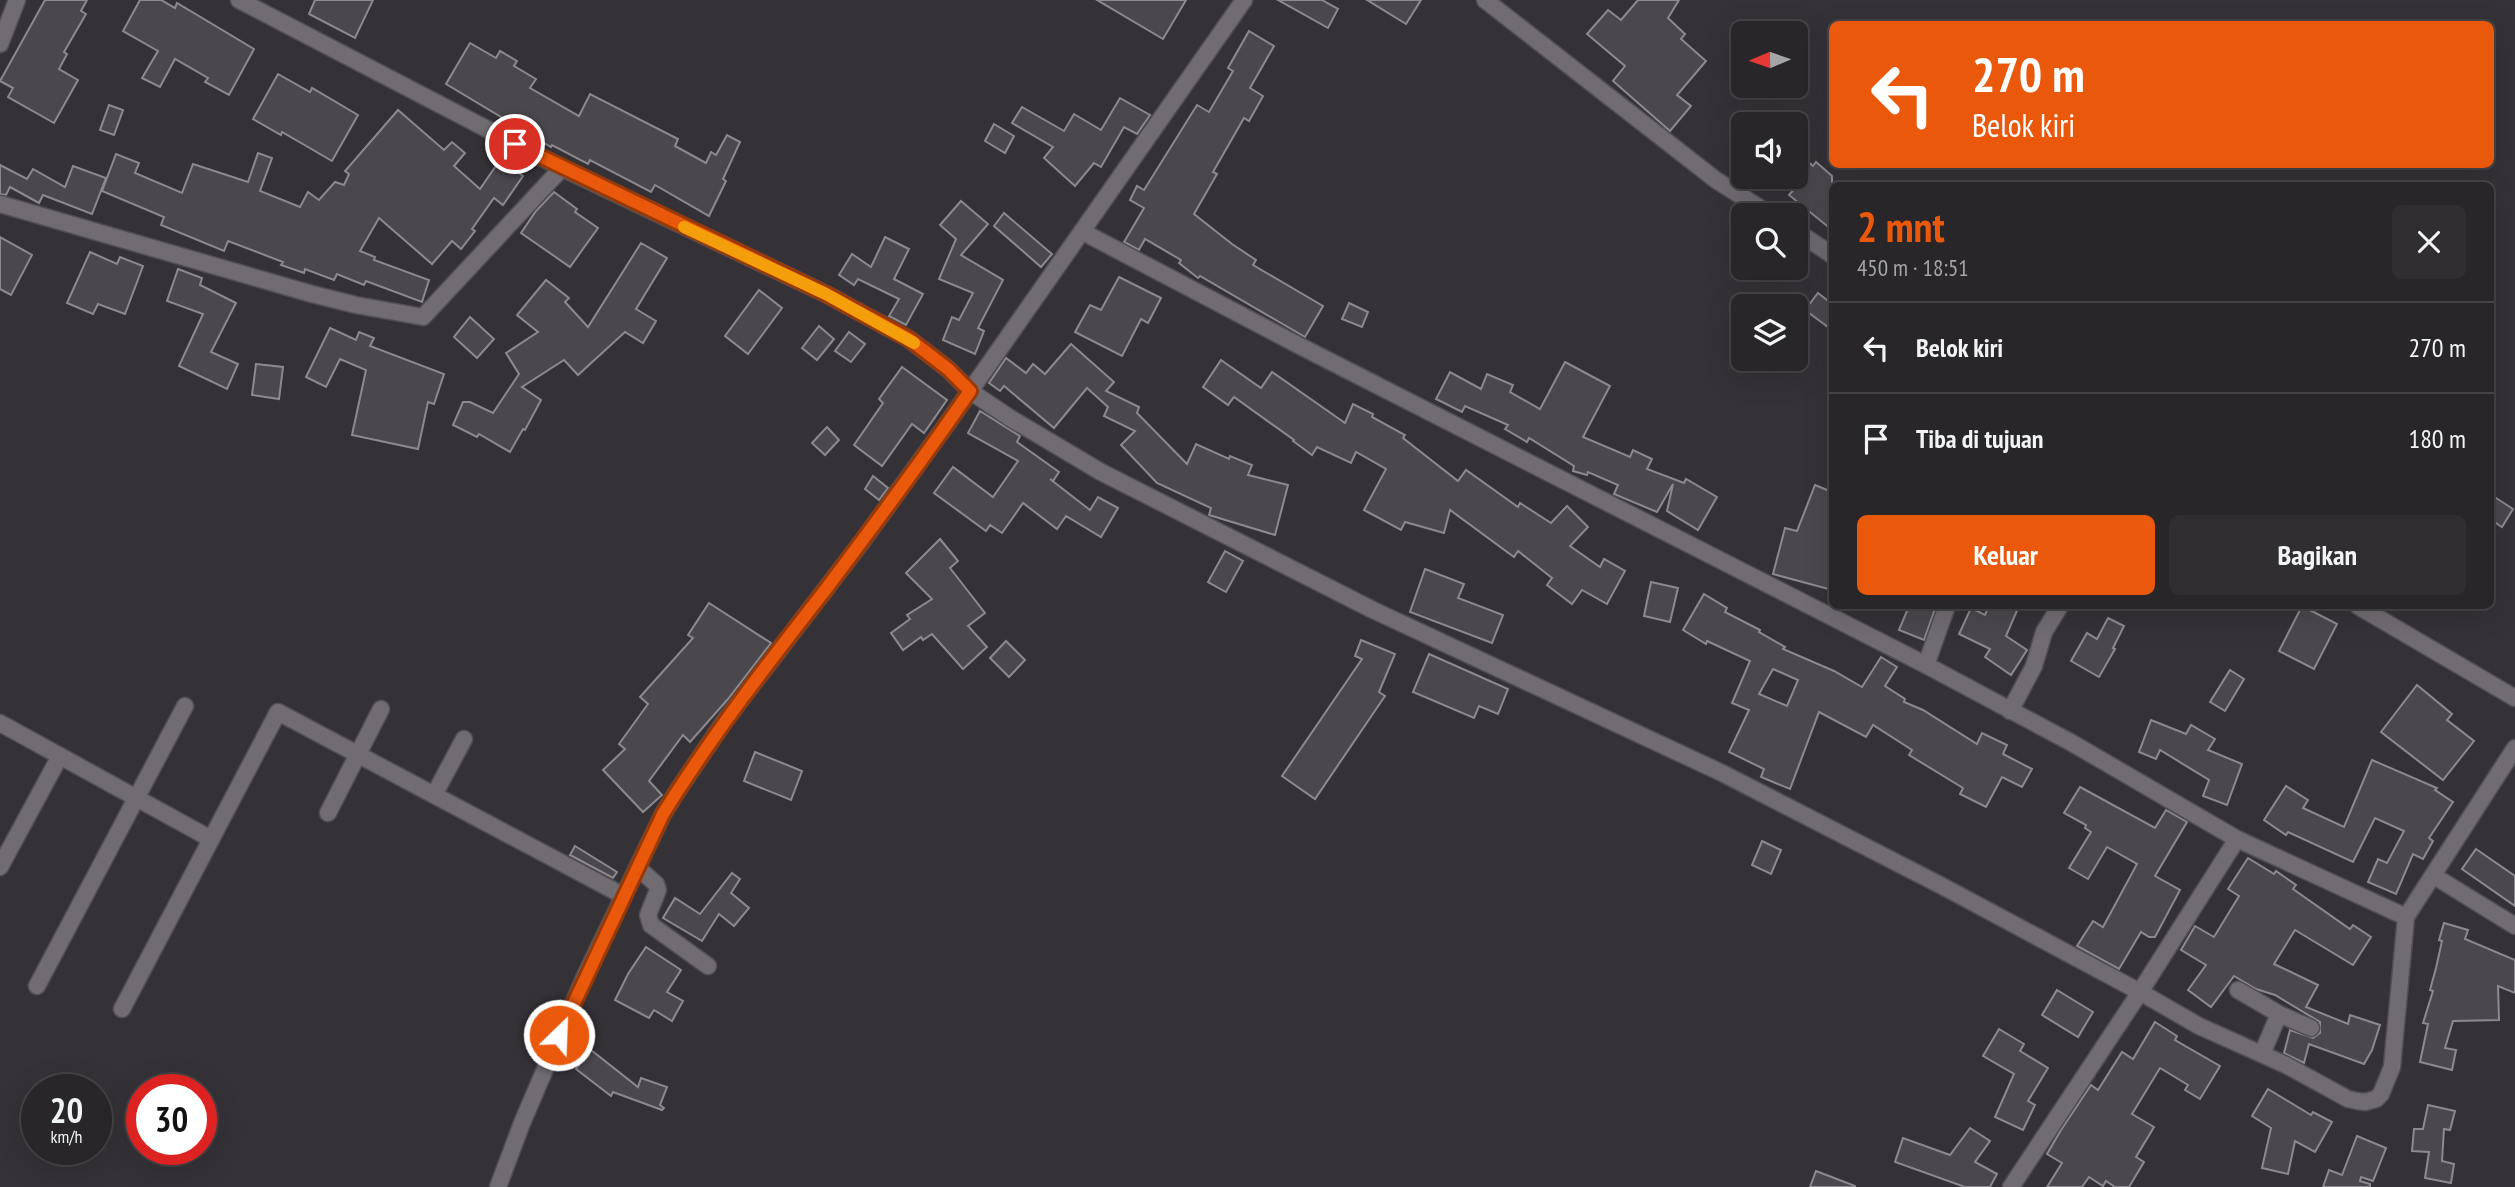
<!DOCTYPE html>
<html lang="id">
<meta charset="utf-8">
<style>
:root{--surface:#282629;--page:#302e31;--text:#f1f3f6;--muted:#a5a5a8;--line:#444346;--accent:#ea580c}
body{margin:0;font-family:"PT Sans Narrow",sans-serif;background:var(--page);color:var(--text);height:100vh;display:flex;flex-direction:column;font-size:26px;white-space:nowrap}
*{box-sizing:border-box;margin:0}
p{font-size:23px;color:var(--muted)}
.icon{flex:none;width:38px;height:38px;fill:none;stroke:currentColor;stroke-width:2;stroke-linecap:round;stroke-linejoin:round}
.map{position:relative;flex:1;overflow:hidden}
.sheet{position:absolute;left:1829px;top:182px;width:665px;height:427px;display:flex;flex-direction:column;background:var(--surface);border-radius:10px;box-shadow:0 7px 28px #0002,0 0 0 2px var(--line)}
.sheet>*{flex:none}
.hud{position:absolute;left:1829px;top:21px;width:665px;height:147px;border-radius:10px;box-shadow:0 7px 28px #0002,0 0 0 2px var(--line);background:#ea580c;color:#fff;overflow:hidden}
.needle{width:46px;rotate:268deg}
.controls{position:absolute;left:1731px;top:21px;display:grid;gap:14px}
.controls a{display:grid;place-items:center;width:77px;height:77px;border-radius:10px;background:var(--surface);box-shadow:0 7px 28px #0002,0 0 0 2px var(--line);font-size:35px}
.speed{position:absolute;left:21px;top:1074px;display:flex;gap:14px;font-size:35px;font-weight:700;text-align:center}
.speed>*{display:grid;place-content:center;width:91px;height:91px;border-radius:50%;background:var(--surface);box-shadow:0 7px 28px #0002,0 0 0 2px var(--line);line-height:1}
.speed small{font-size:18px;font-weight:400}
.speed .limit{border:10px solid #d22;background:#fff;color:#111}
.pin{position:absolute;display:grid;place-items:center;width:60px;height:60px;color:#fff;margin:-30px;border:4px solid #fff;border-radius:50%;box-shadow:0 2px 7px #0007}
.me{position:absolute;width:77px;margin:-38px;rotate:24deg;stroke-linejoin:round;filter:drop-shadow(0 0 5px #0008)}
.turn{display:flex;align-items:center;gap:24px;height:147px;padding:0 28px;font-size:32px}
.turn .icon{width:91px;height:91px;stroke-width:2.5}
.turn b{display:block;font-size:49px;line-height:60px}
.round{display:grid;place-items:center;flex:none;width:74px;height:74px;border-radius:10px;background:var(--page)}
.overview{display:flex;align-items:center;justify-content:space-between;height:119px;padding:0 28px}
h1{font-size:42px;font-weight:800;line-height:52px;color:var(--accent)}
.cta{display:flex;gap:14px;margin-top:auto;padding:14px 28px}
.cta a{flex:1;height:80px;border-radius:10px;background:var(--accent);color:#fff;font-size:28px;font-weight:800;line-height:80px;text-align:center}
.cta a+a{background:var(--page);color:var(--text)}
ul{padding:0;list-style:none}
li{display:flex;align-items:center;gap:21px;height:91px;padding:0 28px;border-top:2px solid var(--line)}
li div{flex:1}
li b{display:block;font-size:26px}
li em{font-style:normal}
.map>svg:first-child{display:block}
.building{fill:#4b484d;stroke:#8c898f;stroke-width:2;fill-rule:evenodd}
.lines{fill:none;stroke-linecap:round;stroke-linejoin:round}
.minor-casing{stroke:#514f54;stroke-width:19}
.minor{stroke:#706c72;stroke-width:16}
.route-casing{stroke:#983908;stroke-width:18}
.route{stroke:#ea580c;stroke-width:12}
.slow{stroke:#f59e0b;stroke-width:12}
</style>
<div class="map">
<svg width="2515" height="1187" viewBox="0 0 2515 1187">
<rect width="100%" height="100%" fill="#353237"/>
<!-- building -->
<g class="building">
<path d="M45,0H87L81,11L86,14L64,52L67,54L59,69L78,80L54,123L8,97L13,88L0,81Z"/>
<path d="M140,0H161L175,8L177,3L254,49L229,95L205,82L208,78L175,59L160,87L142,78L158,51L123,31Z"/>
<path d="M315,0H373L355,38L309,14Z"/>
<path d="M1097,0H1186L1163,39Z"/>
<path d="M1278,0H1322L1338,9L1328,28Z"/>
<path d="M1367,0H1421L1406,24Z"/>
<path d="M1638,0H1679L1668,18L1685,34L1681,39L1706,61L1677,95L1691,106L1670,131L1613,81L1625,66L1587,34L1608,10L1621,20Z"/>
<path d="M1249,31L1274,46L1250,88L1263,96L1249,121L1244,118L1213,172L1217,174L1194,214L1232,244L1256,260L1253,265L1323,306L1305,337L1200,276L1198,278L1179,263L1181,260L1145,239L1139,250L1124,242L1144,208L1130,200L1137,186L1144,190L1197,105L1209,112L1233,71L1228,68Z"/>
<path d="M470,43L496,58L500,51L517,61L514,66L536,79L530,88L579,116L590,94L678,139L675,146L706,163L711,152L716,155L727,135L740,142L723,179L726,181L709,216L655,185L651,192L590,160L588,164L552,145L551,147L446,84Z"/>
<path d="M278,74L310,92L312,88L358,115L332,161L282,132L281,135L253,119Z"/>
<path d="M1120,98L1150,115L1137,134L1124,127L1101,167L1094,163L1075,186L1044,158L1053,147L1012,123L1022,107L1064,131L1074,114L1101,130Z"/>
<path d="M109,105L123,110L114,135L100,130Z"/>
<path d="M398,110L444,150L452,142L465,153L454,166L480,189L500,160L523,176L503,205L494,198L472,229L475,231L461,249L452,241L432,264L379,218L360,251L375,257L374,260L429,280L422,302L366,281L364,285L337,274L334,280L305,269L304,273L281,265L283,262L228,241L224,251L161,225L164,217L102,191L116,154L139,163L135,173L182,193L193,164L248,182L258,153L272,158L260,191L300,207L308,192L319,200L335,182L344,185L349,174L345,171Z"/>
<path d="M994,124L1014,136L1005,153L985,141Z"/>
<path d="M1796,151L1813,166L1816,162L1832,176V230L1789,195L1796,187Z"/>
<path d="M0,165L27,179L33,169L65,187L73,166L106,178L92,214L43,195L39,203L10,187L6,195L0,194Z"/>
<path d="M554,192L577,209L575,212L598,228L570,267L521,233L536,211Z"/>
<path d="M961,201L988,224L961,255L1003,280L978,328L984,331L975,354L943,340L952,317L959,320L973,293L939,279L956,239L940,225Z"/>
<path d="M1004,213L1052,254L1041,267L994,226Z"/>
<path d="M0,237L32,255L11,295L0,289Z"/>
<path d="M885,237L909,249L894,279L923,294L906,325L889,316L899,299L858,279L854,285L839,275L852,254L871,267Z"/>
<path d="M641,243L667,258L636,309L656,321L643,343L625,332L578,375L564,360L522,387L541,400L525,430L523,429L510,452L479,434L477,437L453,425L463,402H470L493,413L519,374L506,353L538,332L517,315L546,280L569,298L565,302L588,327Z"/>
<path d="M90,252L117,264L120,257L143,266L125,314L98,304L93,314L67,303Z"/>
<path d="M178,269L202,278L200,285L236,303L211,352L238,364L227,389L179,366L203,314L167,301Z"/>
<path d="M1119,277L1161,298L1148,323L1141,319L1122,356L1075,332L1090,305L1101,310Z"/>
<path d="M759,290L782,308L748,354L725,336Z"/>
<path d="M1818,293L1832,304V330L1805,310Z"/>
<path d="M1349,303L1368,312L1362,327L1342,319Z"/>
<path d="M470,317L494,339L477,358L454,337Z"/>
<path d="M819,326L834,339L817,360L802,348Z"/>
<path d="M330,328L356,340L359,332L374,338L370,346L444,374L434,404L428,402L418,449L352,435L366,370L340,359L326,387L306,377Z"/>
<path d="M849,332L865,344L851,362L835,351Z"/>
<path d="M1071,344L1114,382L1106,391L1139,407L1137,413L1187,464L1196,444L1229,459L1230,456L1252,465L1248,475L1288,485L1275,535L1209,515L1211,508L1157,483L1121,445L1135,431L1104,416L1108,407L1087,388L1054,428L1004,386L1000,391L989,383L1006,358L1026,373L1033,364L1045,374Z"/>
<path d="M1221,360L1261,388L1272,372L1345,423L1353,404L1373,414L1372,417L1405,435L1403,438L1458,481L1466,470L1518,507L1520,503L1551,523L1567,506L1588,527L1570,546L1600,567L1604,559L1625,571L1607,604L1582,590L1572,604L1547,585L1552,578L1518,551L1514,557L1450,510L1444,533L1405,522L1401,530L1364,510L1386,469L1356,452L1351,463L1317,447L1312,455L1293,441L1294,440L1234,397L1228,405L1203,387Z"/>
<path d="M1565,362L1610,386L1583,437L1630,457L1633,450L1652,459L1647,469L1684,483L1686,479L1717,497L1698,530L1667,511L1673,484L1657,512L1614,494L1618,485L1588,472L1587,475L1573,471L1574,466L1529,438L1527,442L1505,429L1508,425L1465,406L1462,412L1436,399L1450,372L1481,389L1487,374L1513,385L1510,392L1540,409Z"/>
<path d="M256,364L283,367L279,399L252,395Z"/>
<path d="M902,367L947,400L924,433L912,424L882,466L854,445L883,403L879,399Z"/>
<path d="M980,411L1020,436L1017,442L1059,472L1053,481L1050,479L1090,510L1098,497L1118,508L1101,537L1066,516L1057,529L1023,503L1002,533L990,525L986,531L934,493L953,467L993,497L1018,461L968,433Z"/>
<path d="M827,427L839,440L825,455L812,443Z"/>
<path d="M873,476L888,488L879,500L865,489Z"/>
<path d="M1815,485L1832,492V590L1773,574L1785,528L1797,531Z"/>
<path d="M2490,494L2513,509L2502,527L2490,519Z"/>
<path d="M940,539L958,561L950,568L985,613L968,626L987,647L963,669L932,634L923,640L921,637L903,650L891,633L910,619L907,615L932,599L906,573Z"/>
<path d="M1225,551L1243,561L1226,592L1208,582Z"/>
<path d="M1425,569L1464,584L1458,598L1503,615L1492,643L1410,612Z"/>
<path d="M1651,582L1678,588L1670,622L1644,616Z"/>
<path d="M1704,594L1727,608L1725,612L1760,630L1759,632L1785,647L1783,649L1834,671L1862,687L1881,657L1897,667L1885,686L1905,699L1904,702L1923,710L1977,744L1982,733L2007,745L2003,754L2032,769L2022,787L2002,777L1986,807L1960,794L1963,788L1909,755L1912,750L1873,725L1866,737L1819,712L1790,789L1761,777L1764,769L1729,752L1749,710L1732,703L1750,661L1707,641L1706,644L1683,630ZM1773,669L1798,680L1787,706L1759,694Z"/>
<path d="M709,603L771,643L728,699L690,742L683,735L649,781L662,795L643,812L603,770L625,749L619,744L648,704L640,697L693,638L688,635Z"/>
<path d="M1909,606H1936L1924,640L1899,630Z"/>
<path d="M1989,606H2019L2006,636L2027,650L2011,675L1985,657L1990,649L1959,634L1971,608L1985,615Z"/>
<path d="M2302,606L2337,624L2314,669L2279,651Z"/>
<path d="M2108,618L2124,626L2113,648L2115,649L2099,677L2071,661L2087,633L2097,639Z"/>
<path d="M1361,640L1395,654L1379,692L1385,696L1315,799L1282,776L1362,659L1355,656Z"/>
<path d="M1006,641L1025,660L1009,677L990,658Z"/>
<path d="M1429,654L1508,689L1498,714L1479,706L1474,718L1413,692Z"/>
<path d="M2230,670L2244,679L2225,711L2210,702Z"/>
<path d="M2417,685L2452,714L2447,720L2474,741L2443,780L2381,732Z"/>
<path d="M2151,720L2186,734L2191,725L2215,739L2208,750L2242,764L2227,805L2203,796L2209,780L2160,750L2156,759L2139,752Z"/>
<path d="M755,752L802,771L791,800L744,781Z"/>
<path d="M2372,760L2437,788L2435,790L2453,802L2429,838L2433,841L2423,859L2413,854L2396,894L2368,882L2378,859L2387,863L2404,831L2375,818L2353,862L2288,832L2286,835L2264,820L2286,786L2308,800L2303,808L2344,827Z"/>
<path d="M2080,787L2155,828L2166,810L2187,822L2155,876L2180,890L2155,937H2149L2141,932L2119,969L2077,946L2093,921L2103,927L2137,864L2107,847L2088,879L2069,868L2091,832L2085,828L2086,825L2064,813Z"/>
<path d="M1762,841L1781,850L1771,874L1752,865Z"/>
<path d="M575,846L617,872L613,878L570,855Z"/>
<path d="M2476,849L2515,876V906L2462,869Z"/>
<path d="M2248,858L2274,874L2276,871L2296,885L2293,889L2350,929L2353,925L2371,937L2353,965L2295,930L2274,964L2318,985L2306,1007L2348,1024L2350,1015L2380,1025L2372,1050L2364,1064L2309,1044L2304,1063L2284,1053L2290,1030L2313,1038L2320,1033V1022L2275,995L2256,989L2234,976L2211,1007L2188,990L2206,965L2181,950L2195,926L2214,937L2239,896L2228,889Z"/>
<path d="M732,873L740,879L731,893L749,908L734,926L719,914L702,941L663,918L675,898L700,914Z"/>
<path d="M2444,923L2468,930L2465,939L2515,960V993L2498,986L2499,1020L2453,1021L2445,1048L2456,1050L2452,1070L2420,1062L2428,1024L2423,1023L2433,991L2430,990L2436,968L2442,941L2439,940Z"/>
<path d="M646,947L681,970L667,992L683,1001L672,1021L654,1010L649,1018L615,1000L628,974Z"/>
<path d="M2057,990L2093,1012L2078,1037L2042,1015Z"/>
<path d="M2155,1022L2177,1036L2175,1040L2220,1066L2200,1099L2185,1090L2188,1085L2160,1068L2132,1114L2154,1127L2136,1157L2144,1162L2129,1187H2115L2106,1181L2103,1186L2089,1177L2082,1187H2047L2062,1163L2047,1154L2061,1130L2091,1085L2098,1090L2122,1052L2133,1059Z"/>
<path d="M1999,1029L2024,1044L2020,1051L2048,1068L2028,1101L2035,1105L2023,1130L1995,1117L2014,1074L1983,1056Z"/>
<path d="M591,1050L638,1087L641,1078L667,1087L660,1105L664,1108L662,1110L613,1092L611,1096L576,1069Z"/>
<path d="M2268,1089L2311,1115L2313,1112L2332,1122L2315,1152L2295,1141L2288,1174L2262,1168L2271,1128L2252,1116Z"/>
<path d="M2428,1105L2455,1111L2450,1130L2444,1129L2442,1161L2454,1164L2451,1183L2425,1178L2429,1152L2412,1151L2414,1129H2423Z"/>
<path d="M1970,1128L1990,1141L1975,1162L1997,1174L1990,1187H1965L1895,1162L1903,1138L1950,1155Z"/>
<path d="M2357,1136L2386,1148L2373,1181L2361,1177L2360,1181L2370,1184V1187H2323L2329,1170L2342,1175Z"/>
<path d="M1816,1171L1855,1186V1187H1810Z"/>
</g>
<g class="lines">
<defs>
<g id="minor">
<path d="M239,0L562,168L826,294L909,339L948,369L970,391L1010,418L1101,472L1373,610L1722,773L1944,887L2140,992L2199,1026L2286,1065L2348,1099L2357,1101L2365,1102L2376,1099L2381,1094L2392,1067L2406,917"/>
<path d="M1485,0L1716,180L1771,215"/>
<path d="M0,44L17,0"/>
<path d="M0,204L312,294L356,305L423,317L562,168"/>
<path d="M1796,231L1832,255"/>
<path d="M1083,232L1300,346L1926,665L2072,743L2237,839L2406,917L2515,748"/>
<path d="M2358,606L2515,698"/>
<path d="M1926,665L1947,606"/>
<path d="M2010,711L2034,666L2044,632L2060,606"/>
<path d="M0,723L211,839"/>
<path d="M434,795L464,739"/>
<path d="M328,813L381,709"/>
<path d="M0,867L60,756"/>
<path d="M638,868L656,884L658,890L648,915L651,925L708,966"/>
<path d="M2434,876L2515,926"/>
<path d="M37,986L185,706"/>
<path d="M2238,990L2279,1014L2311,1028"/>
<path d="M122,1009L278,712L624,896"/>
<path d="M2262,1054L2279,1014"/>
<path d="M498,1187L522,1123L585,976L663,814L680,787L726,719L861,543L947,424L1244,0"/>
<path d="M2011,1187L2140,992L2237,839"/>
</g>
</defs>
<!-- minor casing -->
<use href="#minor" class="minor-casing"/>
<!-- minor -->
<use href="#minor" class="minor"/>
</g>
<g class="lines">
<defs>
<path id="route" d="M515,144L826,294L909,339L948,369L970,391C924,458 875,524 826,589C769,662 712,735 663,814L559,1035"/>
</defs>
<!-- route casing -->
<use href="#route" class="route-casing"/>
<!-- route -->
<use href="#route" class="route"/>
<!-- slow -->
<path class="slow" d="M684,227L826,294L914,343"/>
</g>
</svg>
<div class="controls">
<a><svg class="needle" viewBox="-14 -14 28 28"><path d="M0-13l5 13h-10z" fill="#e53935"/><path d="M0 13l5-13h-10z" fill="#a5a5a8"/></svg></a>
<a><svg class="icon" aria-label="sound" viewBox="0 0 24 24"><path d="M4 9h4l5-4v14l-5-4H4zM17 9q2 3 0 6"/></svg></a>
<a><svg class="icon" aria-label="search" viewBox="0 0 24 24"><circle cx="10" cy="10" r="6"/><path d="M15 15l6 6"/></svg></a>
<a><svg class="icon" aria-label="layers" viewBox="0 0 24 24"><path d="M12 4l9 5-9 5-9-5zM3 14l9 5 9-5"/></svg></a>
</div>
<div class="speed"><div>20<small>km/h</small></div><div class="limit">30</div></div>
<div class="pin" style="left:515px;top:144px;background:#d93025"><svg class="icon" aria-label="arrive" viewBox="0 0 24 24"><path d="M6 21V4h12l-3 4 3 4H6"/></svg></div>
<svg class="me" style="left:559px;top:1035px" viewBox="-20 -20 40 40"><circle r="17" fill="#ea580c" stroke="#fff" stroke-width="3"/><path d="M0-11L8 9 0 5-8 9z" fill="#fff"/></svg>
<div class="hud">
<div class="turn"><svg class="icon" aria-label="left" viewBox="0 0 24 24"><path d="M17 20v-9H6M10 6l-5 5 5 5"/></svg><div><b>270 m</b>Belok kiri</div></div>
</div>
<section class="sheet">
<div class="overview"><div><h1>2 mnt</h1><p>450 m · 18:51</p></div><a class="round"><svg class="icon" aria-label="close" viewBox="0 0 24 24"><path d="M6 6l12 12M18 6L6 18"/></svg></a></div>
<ul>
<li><svg class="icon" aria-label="left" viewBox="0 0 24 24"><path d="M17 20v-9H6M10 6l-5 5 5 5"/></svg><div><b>Belok kiri</b></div><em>270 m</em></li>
<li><svg class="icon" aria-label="arrive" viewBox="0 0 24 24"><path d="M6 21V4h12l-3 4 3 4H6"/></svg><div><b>Tiba di tujuan</b></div><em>180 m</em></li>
</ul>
<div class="cta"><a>Keluar</a><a>Bagikan</a></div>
</section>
</div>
